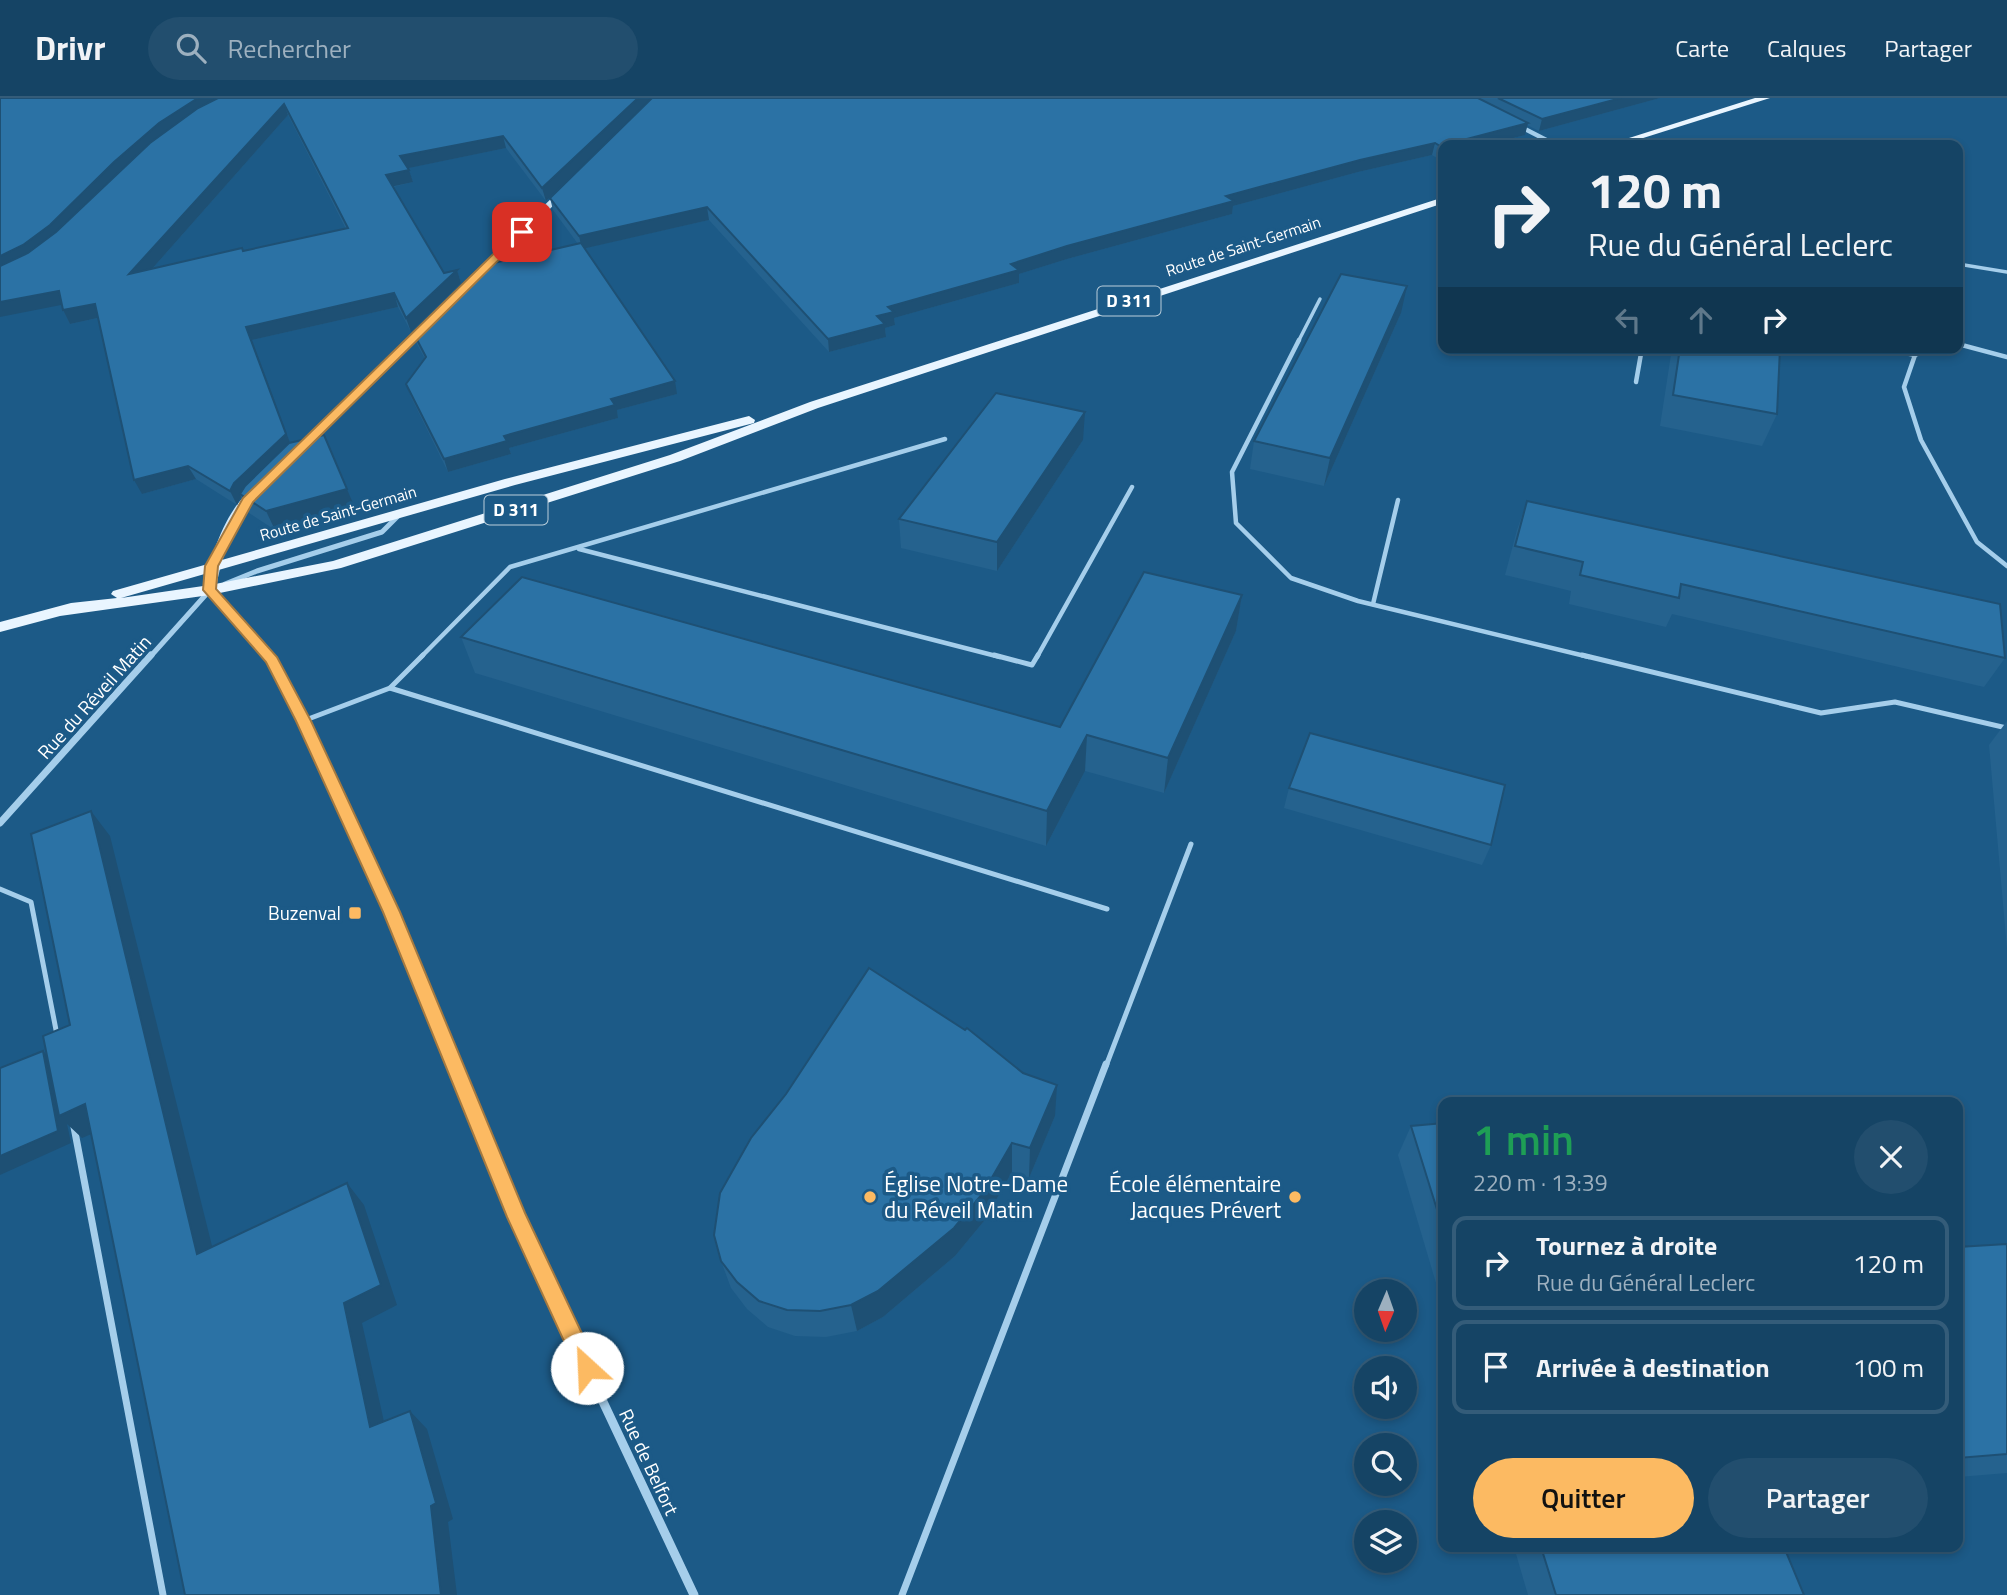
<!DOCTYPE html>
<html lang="fr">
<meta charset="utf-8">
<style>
:root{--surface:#154465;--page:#224e6e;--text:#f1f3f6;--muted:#9db0bf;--line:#345c79;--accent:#fcba62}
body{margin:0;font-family:"Titillium Web",sans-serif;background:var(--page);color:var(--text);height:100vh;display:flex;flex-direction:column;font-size:26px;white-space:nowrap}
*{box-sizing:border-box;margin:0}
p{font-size:23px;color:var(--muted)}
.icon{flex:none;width:38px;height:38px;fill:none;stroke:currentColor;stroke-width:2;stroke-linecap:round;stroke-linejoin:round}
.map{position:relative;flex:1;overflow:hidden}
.drawer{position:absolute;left:1438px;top:999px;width:525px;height:455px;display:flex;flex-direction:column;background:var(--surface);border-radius:14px;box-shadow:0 4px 10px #0003,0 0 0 2px var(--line)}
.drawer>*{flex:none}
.guide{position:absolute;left:1438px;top:42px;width:525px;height:214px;border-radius:14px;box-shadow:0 4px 10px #0003,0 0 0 2px var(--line);background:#154465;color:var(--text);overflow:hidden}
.needle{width:46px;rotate:182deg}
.tools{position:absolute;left:1354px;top:1181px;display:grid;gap:14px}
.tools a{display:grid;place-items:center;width:63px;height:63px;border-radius:50%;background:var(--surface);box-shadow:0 4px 10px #0003,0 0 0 2px var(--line);font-size:35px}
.pin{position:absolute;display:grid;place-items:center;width:60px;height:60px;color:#fff;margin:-30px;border-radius:14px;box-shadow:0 4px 10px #0006}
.me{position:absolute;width:77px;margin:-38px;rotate:335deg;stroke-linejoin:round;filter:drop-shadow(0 0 5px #0008)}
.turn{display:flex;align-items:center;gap:24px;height:147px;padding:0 35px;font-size:32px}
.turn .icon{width:91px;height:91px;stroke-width:2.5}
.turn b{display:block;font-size:49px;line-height:60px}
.lanes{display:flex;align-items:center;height:66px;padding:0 35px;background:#0003;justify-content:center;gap:35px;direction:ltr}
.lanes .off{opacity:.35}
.round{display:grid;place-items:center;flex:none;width:74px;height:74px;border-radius:37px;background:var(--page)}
.head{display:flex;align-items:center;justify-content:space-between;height:119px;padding:0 35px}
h1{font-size:42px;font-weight:600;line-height:52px;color:#1e9e55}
.button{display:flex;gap:14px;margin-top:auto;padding:14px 35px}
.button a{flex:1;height:80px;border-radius:42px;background:var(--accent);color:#111;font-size:28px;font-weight:600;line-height:80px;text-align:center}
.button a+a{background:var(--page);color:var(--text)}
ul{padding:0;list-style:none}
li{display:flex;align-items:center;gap:21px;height:94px;margin:0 14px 10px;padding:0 21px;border:4px solid var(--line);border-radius:14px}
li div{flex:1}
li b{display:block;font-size:26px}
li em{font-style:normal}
header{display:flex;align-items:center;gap:42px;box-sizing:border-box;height:98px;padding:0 35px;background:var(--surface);border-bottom:2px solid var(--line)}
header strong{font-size:33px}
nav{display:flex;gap:38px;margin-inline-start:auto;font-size:24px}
.search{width:490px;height:63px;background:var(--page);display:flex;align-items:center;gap:18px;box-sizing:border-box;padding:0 24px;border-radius:38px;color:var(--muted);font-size:26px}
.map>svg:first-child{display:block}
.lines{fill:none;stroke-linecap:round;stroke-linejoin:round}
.lane-far3{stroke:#a5ceeb;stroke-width:3.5}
.lane-far2{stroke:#a5ceeb;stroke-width:4.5}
.lane-far1{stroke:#a5ceeb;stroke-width:5}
.lane{stroke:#a5ceeb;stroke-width:7}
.street-far3{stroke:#a5ceeb;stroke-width:4.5}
.street-far2{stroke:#a5ceeb;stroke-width:5}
.street-far1{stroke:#a5ceeb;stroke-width:7}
.street{stroke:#a5ceeb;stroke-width:9}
.secondary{fill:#d1e7f8;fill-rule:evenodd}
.primary{fill:#e9f5ff;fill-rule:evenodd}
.wall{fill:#25628e;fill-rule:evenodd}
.shaded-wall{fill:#1e5074}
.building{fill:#2b72a5;stroke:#1e5074;stroke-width:2;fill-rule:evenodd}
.route{fill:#fcba62;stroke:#a47940;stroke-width:2}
.poi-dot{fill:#fcba62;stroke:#1c5a87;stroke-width:2.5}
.labels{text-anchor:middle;stroke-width:7;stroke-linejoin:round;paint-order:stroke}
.far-street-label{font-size:16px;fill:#fff;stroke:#1c5a87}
.shield{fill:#1c5a87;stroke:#bbcedb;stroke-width:2}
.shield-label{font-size:18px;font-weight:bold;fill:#fff}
.street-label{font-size:19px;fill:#fff;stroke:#1c5a87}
.poi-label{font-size:19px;fill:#fff;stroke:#1c5a87;text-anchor:end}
.near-poi-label{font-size:23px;fill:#fff;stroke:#1c5a87;text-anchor:start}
</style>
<header>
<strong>Drivr</strong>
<div class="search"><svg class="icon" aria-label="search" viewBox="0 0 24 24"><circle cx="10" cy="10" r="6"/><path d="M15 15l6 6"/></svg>Rechercher</div>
<nav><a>Carte</a><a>Calques</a><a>Partager</a></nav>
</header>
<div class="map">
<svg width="2007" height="1497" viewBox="0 0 2007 1497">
<rect width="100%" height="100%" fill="#1c5a87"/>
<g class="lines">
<!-- lane-far3 -->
<g class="lane-far3">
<path d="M1958,166L2007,174"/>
<path d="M1958,191L1961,167"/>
<path d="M1439,208L1444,193"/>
<path d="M1298,244L1320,201"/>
</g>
<!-- lane-far2 -->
<g class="lane-far2">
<path d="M1299,242L1232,374L1236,425L1291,480L1358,503L1589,559"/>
<path d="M1958,246L2007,259"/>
<path d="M1880,250L1915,257"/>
<path d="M1934,250L1915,257L1904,289L1921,342L1977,444L2007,468"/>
<path d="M1636,284L1642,250"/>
<path d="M579,451L1000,559"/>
<path d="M1373,506L1398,402"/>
<path d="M421,559L510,469L945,341"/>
<path d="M1037,559L1132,389"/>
</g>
<!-- lane-far1 -->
<g class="lane-far1">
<path d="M994,557L1032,567L1038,557"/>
<path d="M1582,557L1821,615L1895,604L2007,630"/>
<path d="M390,590L1107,811"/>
<path d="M303,623L390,590L423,557"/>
<path d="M0,791L31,804L57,937"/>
<path d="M1106,968L1191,746"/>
</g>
<!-- lane -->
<g class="lane">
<path d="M74,1029L163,1497"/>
<path d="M902,1497L1106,966"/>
</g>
<!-- street-far3 -->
<path class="street-far3" d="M1519,28L1556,47"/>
<!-- street-far2 -->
<g class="street-far2">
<path d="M225,486L257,473L382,434L400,416"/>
<path d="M210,492L269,559"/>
<path d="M150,559L210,492"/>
</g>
<!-- street-far1 -->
<g class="street-far1">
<path d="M268,557L303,623L392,814L454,968"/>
<path d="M0,725L151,557"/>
</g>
<!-- street -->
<path class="street" d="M454,966L516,1119L694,1497"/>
<!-- secondary -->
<g class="secondary">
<path d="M560,92L567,94L478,182H472V178Z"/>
<path d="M424,224L432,226L301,355H293V351Z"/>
<path d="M257,389L262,392C238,423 221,452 216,492L214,495H206L204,492C208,463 229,401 257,389Z"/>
</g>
<!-- primary -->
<g class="primary">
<path d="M1755,0H1770L1621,47H1607Z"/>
<path d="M1444,99V105L818,310L680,363L341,470L210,497L60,518L0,534V524L71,505L117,500L111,496L113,493L505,381L749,318L755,322L754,325L515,387L121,500L210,487L333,463L670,357L810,304Z"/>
</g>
</g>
<!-- wall -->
<g class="wall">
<path d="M0,0H1660L1539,33L1527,27L1525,37L1486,47H1444V59L1437,60L1432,57L1358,74L1233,108L1232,116L1067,161L1019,176V185L894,220L895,227L885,230L886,239L829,254L709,122L585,150L677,296L617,312L618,320L509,350L511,356L448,374L411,299L406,286L425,261L417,246L413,234L578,146L553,112L550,100L609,41L546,103L506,50L408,70L413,84L393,89L444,175L457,172L461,185L411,234L398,209L252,242L290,345L355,410L275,432L249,415L241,399L237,407L196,381L142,396L98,220L70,226L63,212ZM288,17L346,131L243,153L152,171Z"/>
<path d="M1401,215L1324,388L1250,371L1254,343Z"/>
<path d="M1672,250H1780L1777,316L1762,348L1660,328Z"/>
<path d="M1083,342L997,473L901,450L899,421Z"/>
<path d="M1527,403L2005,560L1984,589L1672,516L1666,529L1569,506L1571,493L1505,477L1517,432Z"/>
<path d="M1242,497L1236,533L1164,695L1085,673L1046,748L475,575L461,539L1060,629Z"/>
<path d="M2007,623V851L1989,647Z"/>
<path d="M1289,690L1491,747L1482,767L1284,710Z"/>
<path d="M1055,1018L1029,1080L1012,1074L984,1123L955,1158L883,1219L857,1233L826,1239L795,1238L768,1229L747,1211L731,1190L721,1163Z"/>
<path d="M1444,1025V1212L1398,1057L1411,1028Z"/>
<path d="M2007,1146V1375L1958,1379V1149Z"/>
<path d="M1514,1449H1784L1804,1497H1528Z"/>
</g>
<!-- shaded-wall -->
<g class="shaded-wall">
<path d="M198,0H224L57,140L0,174V158L159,25Z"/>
<path d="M638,0H652L546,103L542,90Z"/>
<path d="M1621,0H1660L1539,33L1542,21Z"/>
<path d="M284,6L288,17L136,189L129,176Z"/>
<path d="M1528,25L1525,37L1486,47H1444V59L1437,60L1440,48Z"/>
<path d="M503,38L506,50L404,71L400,58Z"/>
<path d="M1435,45L1432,57L1358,74L1233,108L1232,116L1067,161L1019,176V185L894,220L895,227L885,230L886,239L829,254L828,241L877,218L888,209L1011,166L1226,98L1360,62Z"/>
<path d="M409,72L413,84L390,89L386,77Z"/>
<path d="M707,109L709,122L582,151L579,138Z"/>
<path d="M457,172L461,185L411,234L406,220Z"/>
<path d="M1407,188L1401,215L1324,388L1330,360Z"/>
<path d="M59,193L66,206L0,219V204Z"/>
<path d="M394,195L398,209L252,242L292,350L240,396L241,399L237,407L230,393L246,229Z"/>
<path d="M95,206L102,219L70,226L63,212Z"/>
<path d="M675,283L677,296L617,312L618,320L509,350L511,356L448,374L444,361L504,338L611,301Z"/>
<path d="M1085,314L1083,342L997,473V444Z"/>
<path d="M324,337L355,410L275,432L266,413Z"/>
<path d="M188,368L196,381L142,396L134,382Z"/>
<path d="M1242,497L1236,533L1164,695L1168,660Z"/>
<path d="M1087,637L1085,673L1046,748L1047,713Z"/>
<path d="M91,713L110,738L219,1176L197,1156Z"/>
<path d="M43,953L56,966L85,1006L108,1029L82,1040L67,1026L71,1045L0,1077V1058Z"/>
<path d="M1057,987L1055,1018L1029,1080L1030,1050Z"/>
<path d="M1012,1045V1074L984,1123L955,1158L883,1219L857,1233L851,1207Z"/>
<path d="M347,1085L364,1107L397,1207L362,1225L389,1346L370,1329L344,1205Z"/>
<path d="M410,1313L427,1331L453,1421L448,1424L457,1497H441Z"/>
</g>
<!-- building -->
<g class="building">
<path d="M0,0H198L159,25L114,64L50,127L23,147L0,158Z"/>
<path d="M218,0H638L542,90L503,38L400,58L409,72L386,77L444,175L457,172L406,220L394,195L246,229L286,336L234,385L230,393L188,368L134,382L95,206L63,212L59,193L0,204V168L28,155L56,134L150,45L198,10ZM284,6L348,130L243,153L242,150L129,176Z"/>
<path d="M652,0H1478L1528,25L1440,48L1435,45L1360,62L1226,98L1234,103L1067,148L1011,166L1019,172L888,209L894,214L877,218L885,226L828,241L707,109L579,138L550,100Z"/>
<path d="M1498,0H1621L1542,21Z"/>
<path d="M581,145L675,283L611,301L615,307L504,338L507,343L444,361L406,286L426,259L413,234L481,168Z"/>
<path d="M1341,176L1407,188L1330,360L1254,343Z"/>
<path d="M1680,250H1780L1777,316L1673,297Z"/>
<path d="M996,295L1085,314L997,444L899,421Z"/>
<path d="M324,337L347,391L266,413L240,396L245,388L289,345Z"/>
<path d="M1527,403L2000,506L2005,560L1681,486L1679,500L1580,477L1583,464L1515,448Z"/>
<path d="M1144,474L1242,497L1168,660L1087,637L1047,713L461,539L522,479L1060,629Z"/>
<path d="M1310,635L1505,687L1491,747L1289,690Z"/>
<path d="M91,713L197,1156L347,1085L381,1187L344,1205L370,1329L410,1313L436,1405L431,1408L441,1497H185L85,1006L59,1018L43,938L70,927L31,736Z"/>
<path d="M869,870L965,932L967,930L1023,975L1057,987L1030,1050L1012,1045L983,1095L954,1130L878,1193L851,1207L820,1213L787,1212L759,1203L737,1184L721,1163L714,1137L720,1095L751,1040L786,996Z"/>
<path d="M43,953L58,1033L0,1058V970Z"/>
<path d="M1444,1025V1134L1411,1028Z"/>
<path d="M2007,1146V1356L1958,1360V1149Z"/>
<path d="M1541,1449H1784L1804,1497H1556Z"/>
</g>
<!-- route -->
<path class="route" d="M518,132L527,134L253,404L218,468L216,491L277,559L311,623L400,814L525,1115L595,1263L598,1270L595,1278L587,1281L580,1278L507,1119L383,814L296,623L266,564L203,492L205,468L243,400Z"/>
<!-- markers -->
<g class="poi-dot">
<rect x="348" y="808" width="14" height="14" rx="3.5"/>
<circle cx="870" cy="1099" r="7"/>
<circle cx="1295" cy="1099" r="7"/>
</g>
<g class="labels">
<!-- far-street labels -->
<g class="far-street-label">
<text transform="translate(1243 148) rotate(-18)" y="6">Route de Saint-Germain</text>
<text transform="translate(338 415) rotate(-16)" y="6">Route de Saint-Germain</text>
</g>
<!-- shield labels -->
<g class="shield">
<rect x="1097.5" y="188.5" width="63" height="29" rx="5"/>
<rect x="484.5" y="397.5" width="63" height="29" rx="5"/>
</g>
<g class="shield-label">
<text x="1129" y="209">D 311</text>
<text x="516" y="418">D 311</text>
</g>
<!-- street labels -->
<g class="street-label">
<text transform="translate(94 599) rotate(-48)" y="7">Rue du Réveil Matin</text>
<text transform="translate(649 1364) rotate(65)" y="7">Rue de Belfort</text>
</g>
<!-- poi labels -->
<g class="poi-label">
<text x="341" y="822">Buzenval</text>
</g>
<!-- near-poi labels -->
<g class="near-poi-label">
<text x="884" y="1094">Église Notre-Dame<tspan x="884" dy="26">du Réveil Matin</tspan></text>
<text x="1281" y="1094" text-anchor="end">École élémentaire<tspan x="1281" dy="26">Jacques Prévert</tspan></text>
</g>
</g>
</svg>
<div class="tools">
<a><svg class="needle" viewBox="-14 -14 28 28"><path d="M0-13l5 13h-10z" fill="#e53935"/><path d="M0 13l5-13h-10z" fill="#9db0bf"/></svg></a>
<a><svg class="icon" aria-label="sound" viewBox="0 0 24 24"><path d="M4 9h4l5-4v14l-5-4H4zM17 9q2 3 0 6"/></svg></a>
<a><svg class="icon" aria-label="search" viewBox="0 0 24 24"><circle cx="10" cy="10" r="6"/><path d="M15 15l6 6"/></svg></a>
<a><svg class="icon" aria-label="layers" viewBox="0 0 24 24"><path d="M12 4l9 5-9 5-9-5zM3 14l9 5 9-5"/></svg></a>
</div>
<div class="pin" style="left:522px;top:134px;background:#d93025"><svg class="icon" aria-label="arrive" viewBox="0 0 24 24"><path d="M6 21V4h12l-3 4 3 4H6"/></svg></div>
<svg class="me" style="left:587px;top:1270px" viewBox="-20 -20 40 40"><circle r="19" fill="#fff"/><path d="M0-13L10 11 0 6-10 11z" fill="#fcba62"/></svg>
<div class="guide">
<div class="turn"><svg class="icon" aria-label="right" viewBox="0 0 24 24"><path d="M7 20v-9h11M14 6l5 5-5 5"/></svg><div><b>120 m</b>Rue du Général Leclerc</div></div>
<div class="lanes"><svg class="icon off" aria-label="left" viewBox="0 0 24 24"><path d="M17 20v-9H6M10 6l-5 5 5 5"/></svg><svg class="icon off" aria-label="ahead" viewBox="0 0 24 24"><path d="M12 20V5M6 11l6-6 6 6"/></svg><svg class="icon" aria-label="right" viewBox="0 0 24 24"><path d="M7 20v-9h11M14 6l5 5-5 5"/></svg></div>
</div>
<section class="drawer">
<div class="head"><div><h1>1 min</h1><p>220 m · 13:39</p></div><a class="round"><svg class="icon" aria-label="close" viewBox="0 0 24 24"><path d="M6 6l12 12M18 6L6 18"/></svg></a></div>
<ul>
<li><svg class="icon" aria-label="right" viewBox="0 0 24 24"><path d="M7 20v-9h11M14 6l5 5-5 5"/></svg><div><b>Tournez à droite</b><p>Rue du Général Leclerc</p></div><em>120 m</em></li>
<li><svg class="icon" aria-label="arrive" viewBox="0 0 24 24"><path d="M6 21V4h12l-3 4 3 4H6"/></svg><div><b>Arrivée à destination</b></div><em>100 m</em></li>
</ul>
<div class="button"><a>Quitter</a><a>Partager</a></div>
</section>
</div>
